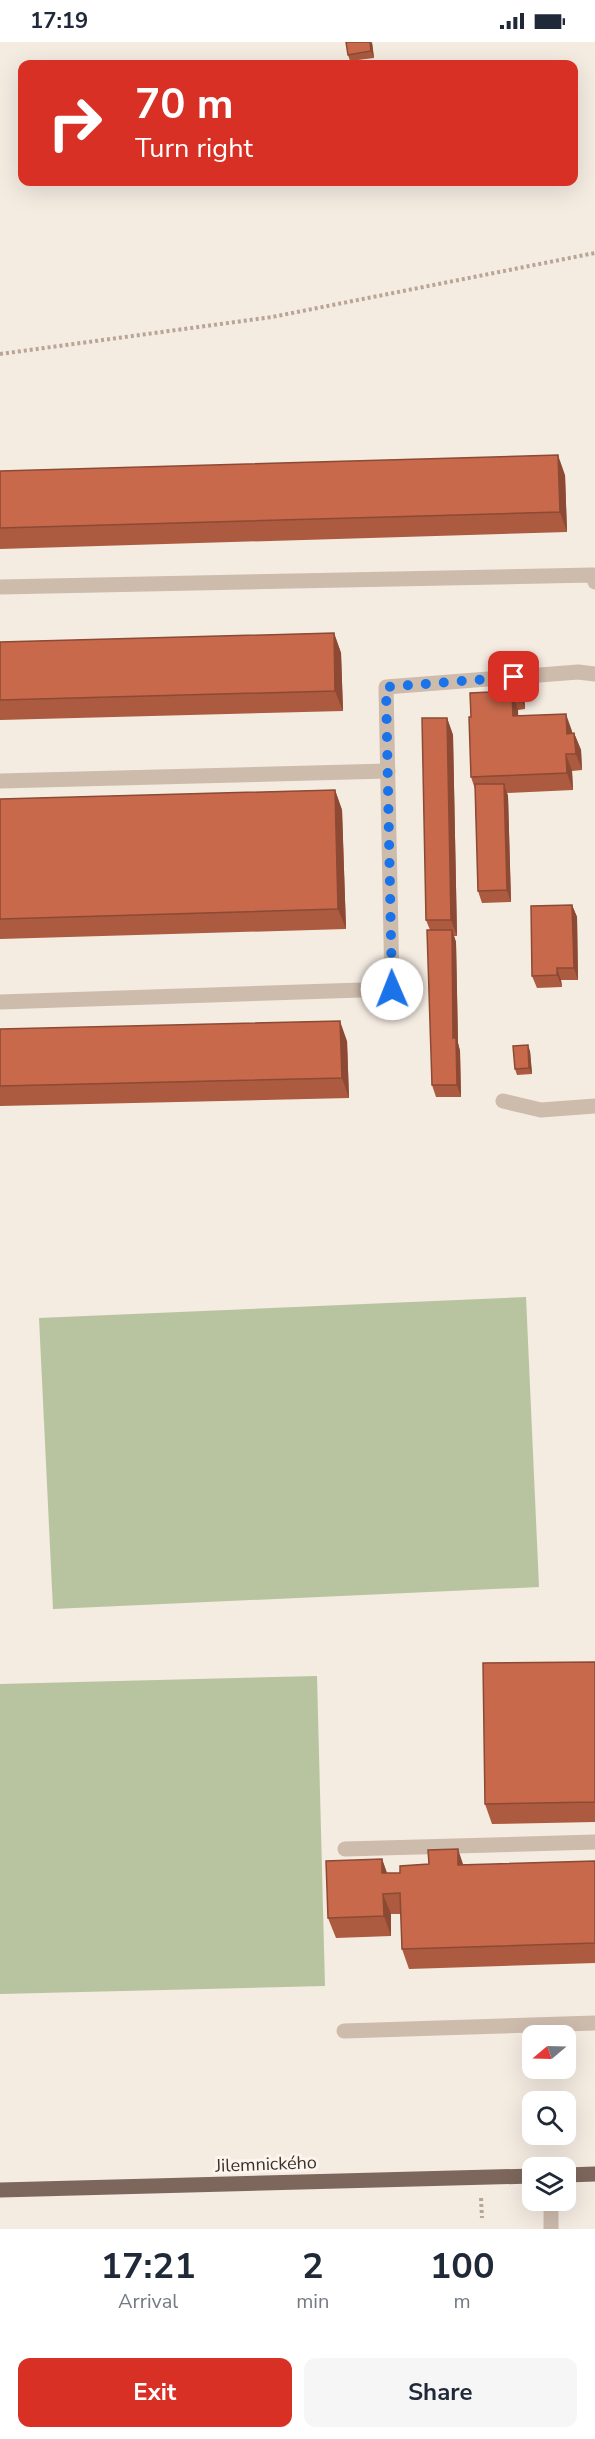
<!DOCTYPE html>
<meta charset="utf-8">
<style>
:root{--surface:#fff;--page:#f6f6f7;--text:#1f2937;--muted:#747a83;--accent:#d93025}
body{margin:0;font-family:"Nunito Sans",sans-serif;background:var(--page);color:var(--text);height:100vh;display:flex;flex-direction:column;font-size:22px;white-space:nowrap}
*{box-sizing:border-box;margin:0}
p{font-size:20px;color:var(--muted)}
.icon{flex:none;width:33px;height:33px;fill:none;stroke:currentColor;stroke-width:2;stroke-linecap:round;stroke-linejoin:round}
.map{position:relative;height:2187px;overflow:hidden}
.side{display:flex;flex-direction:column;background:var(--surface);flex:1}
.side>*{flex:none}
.top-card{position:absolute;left:18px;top:18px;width:560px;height:126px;border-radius:12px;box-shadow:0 6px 24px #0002;background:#d93025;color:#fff;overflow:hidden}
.needle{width:39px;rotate:251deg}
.controls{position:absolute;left:522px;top:1983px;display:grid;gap:12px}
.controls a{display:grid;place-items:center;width:54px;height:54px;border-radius:12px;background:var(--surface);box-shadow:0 6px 24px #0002;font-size:30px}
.pin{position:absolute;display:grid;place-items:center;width:51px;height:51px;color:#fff;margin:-26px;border-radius:12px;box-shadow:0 3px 9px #0006}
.me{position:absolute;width:66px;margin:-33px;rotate:359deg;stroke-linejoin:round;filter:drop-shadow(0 0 4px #0008)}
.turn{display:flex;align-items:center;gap:21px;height:126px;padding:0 18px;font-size:27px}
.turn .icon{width:78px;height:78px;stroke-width:2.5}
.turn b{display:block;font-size:42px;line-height:51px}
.eta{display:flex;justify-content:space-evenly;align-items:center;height:102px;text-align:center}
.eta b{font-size:36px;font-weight:700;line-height:42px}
.cta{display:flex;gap:12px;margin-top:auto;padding:12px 18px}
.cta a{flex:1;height:69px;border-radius:12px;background:var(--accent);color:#fff;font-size:24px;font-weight:700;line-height:69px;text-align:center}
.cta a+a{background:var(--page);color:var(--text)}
.status{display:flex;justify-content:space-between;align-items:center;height:42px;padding:0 30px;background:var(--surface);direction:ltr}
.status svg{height:16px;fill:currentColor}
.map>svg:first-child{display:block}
.pitch{fill:#b8c4a0}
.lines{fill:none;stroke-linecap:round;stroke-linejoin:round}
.path{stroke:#b9a596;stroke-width:4;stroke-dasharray:3 3;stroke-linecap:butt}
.minor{stroke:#cdbbac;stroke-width:15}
.major{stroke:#7d675c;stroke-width:15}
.wall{fill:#ac5a40}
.shaded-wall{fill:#8c4a34}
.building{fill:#c8694b;stroke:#8c4a34;stroke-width:1.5}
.route{stroke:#1a73e8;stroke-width:10;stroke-dasharray:0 18}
.labels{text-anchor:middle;stroke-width:6;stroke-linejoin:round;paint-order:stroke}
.street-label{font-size:18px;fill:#3b302b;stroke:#fbf5ee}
</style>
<div class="status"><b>17:19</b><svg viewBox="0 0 49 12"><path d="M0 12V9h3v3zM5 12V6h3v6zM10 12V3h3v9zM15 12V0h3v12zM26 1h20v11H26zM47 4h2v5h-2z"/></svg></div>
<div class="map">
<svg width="595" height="2187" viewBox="0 0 595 2187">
<rect width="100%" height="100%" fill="#f4ebe1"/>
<!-- pitch -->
<g class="pitch">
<path d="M526,1255L539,1545L53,1567L39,1276Z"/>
<path d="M317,1634L325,1944L0,1952V1642Z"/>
</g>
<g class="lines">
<!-- path -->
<g class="path">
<path d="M0,312L272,275L595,211"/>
<path d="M481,2156L482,2176"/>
</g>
<!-- minor -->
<g class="minor">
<path d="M0,545L593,533L595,540"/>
<path d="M0,739L388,729"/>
<path d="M0,960L392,947L386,645L578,630L595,632"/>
<path d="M503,1059L541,1068L595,1064"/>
<path d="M345,1807L595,1800"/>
<path d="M344,1989L595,1981"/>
<path d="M551,2158V2187"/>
</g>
<!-- major -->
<g class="major">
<path d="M566,2133L595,2132"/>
<path d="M0,2148L532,2134"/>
</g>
</g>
<!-- wall -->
<g class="wall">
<path d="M372,0L374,16L350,19L348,13Z"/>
<path d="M0,429L565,433L567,490L0,507Z"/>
<path d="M334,591L341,611L343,669L0,678V600Z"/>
<path d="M490,650H524L525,667L518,668V674L572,689V691H574L581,708L582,728L572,729L573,748L507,751L508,754L511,860L482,861L478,849L475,747L471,735V675Z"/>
<path d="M447,676L453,693L457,894H454L456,900L458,1001L460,1009L461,1055H436L432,1043L430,888L426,878Z"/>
<path d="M335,748L342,768L346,887L0,897V757Z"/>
<path d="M572,863L577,875L578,938H561L562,945L537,946L532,934Z"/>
<path d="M0,987L347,999L349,1056L0,1064Z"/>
<path d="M530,1009L532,1032L517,1033L515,1027Z"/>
<path d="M595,1620V1780L492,1782L485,1762Z"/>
<path d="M382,1817L387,1831H400L463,1823L595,1819V1921L409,1927L402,1907L401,1872H391V1894L336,1896L328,1876Z"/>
</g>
<!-- shaded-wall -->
<g class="shaded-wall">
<path d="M370,0L372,1L374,16L371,9Z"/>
<path d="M558,413L565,433L567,490L560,470Z"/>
<path d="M334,591L341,611L343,669L335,649Z"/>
<path d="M518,633L524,650L525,667L519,651Z"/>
<path d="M512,651L518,668L519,691L513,674Z"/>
<path d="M566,672L572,689L573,708L567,692Z"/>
<path d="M447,676L453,693L457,894L451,878Z"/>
<path d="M574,691L581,708L582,728L576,712Z"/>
<path d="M566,712L572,729L573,748L567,731Z"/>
<path d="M504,742L508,754L511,860L507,848Z"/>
<path d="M335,748L342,768L346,887L338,867Z"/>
<path d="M572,863L577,875L578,938L574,926Z"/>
<path d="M452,888L456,900L458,1001L460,1009L461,1055L457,1043L453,996Z"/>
<path d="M557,926L561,938L562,945L557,933Z"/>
<path d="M340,979L347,999L349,1056L342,1036Z"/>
<path d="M528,1003L530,1009L532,1032L529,1026Z"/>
<path d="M458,1807L465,1828L458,1823Z"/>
<path d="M382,1817L389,1837L382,1831Z"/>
<path d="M383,1852L391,1872V1894L384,1874Z"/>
</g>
<!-- building -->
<g class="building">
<path d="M346,0H370L371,9L348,13Z"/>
<path d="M558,413L560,470L0,486V429Z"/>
<path d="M334,591L335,649L0,658V600Z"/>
<path d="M518,633L519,651H512L513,674L566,672L567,692L574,691L576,712H566L567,731L471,735L469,675H471L470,651L490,650L489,634Z"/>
<path d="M422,676H447L451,878H426Z"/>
<path d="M475,742H504L507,848L478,849Z"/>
<path d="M335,748L338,867L0,877V757Z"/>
<path d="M572,863L574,926H557V933L532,934L531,864Z"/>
<path d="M427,888H452L453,996H456L457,1043H432Z"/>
<path d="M340,979L342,1036L0,1044V987Z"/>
<path d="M528,1003L529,1026L515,1027L513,1004Z"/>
<path d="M595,1620V1760L485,1762L483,1621Z"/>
<path d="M458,1807V1823L595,1819V1901L402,1907L400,1851L383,1852L384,1874L328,1876L326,1819L382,1817V1831H400V1824L429,1822L428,1808Z"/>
</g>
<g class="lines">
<!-- route -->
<path class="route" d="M392,947L386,645L514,635"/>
</g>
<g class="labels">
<!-- street labels -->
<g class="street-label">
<text transform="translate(266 2122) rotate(-2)" y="6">Jilemnického</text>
</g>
</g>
</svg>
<div class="controls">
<a><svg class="needle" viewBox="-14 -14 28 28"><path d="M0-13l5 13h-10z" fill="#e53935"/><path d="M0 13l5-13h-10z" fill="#747a83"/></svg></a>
<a><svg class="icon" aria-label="search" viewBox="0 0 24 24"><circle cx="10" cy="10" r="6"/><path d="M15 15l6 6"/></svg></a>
<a><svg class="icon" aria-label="layers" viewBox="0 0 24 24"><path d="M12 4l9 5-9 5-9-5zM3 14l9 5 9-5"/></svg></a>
</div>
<div class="pin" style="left:514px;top:635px;background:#d93025"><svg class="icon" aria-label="arrive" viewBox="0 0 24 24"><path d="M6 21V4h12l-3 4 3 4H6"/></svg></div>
<svg class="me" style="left:392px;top:947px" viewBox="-20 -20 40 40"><circle r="19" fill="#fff"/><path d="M0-13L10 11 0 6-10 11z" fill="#1a73e8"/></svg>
<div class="top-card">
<div class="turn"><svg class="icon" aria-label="right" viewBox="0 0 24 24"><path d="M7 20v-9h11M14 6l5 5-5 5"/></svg><div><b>70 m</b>Turn right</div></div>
</div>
</div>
<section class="side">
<div class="eta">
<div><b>17:21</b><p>Arrival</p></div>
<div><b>2</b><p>min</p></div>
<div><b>100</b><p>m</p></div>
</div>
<div class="cta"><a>Exit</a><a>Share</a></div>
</section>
